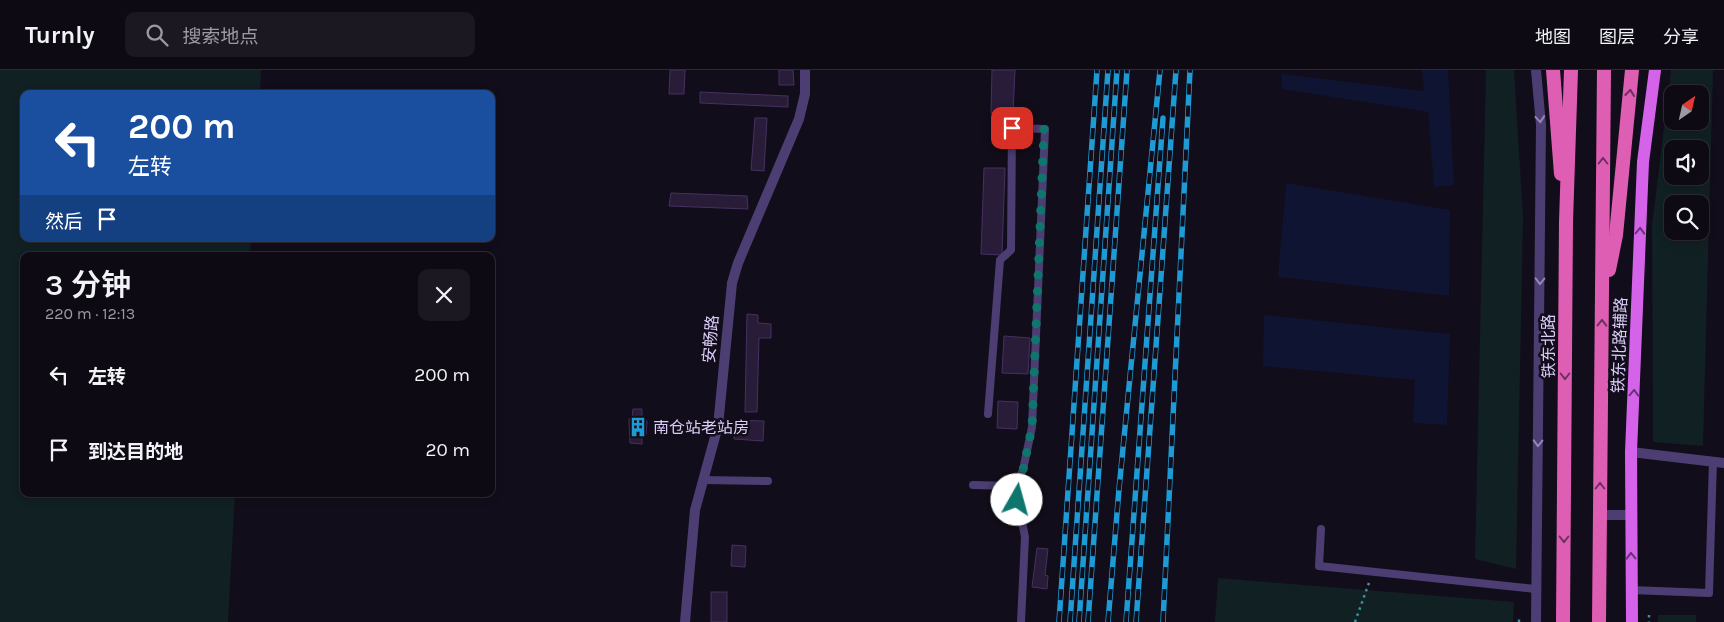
<!DOCTYPE html>
<html lang="zh">
<meta charset="utf-8">
<style>
:root{--surface:#0e0a14;--page:#1c1822;--text:#f1f3f6;--muted:#9b9aa0;--line:#2e2b34}
body{margin:0;font-family:Karla,"Noto Sans SC",sans-serif;background:var(--page);color:var(--text);height:100vh;display:flex;flex-direction:column;font-size:19px;white-space:nowrap}
*{box-sizing:border-box;margin:0}
p{font-size:16px;color:var(--muted)}
.icon{flex:none;width:28px;height:28px;fill:none;stroke:currentColor;stroke-width:2;stroke-linecap:round;stroke-linejoin:round}
.map{position:relative;flex:1;overflow:hidden}
.drawer{position:absolute;left:20px;top:182px;width:475px;height:245px;display:flex;flex-direction:column;background:var(--surface);border-radius:10px;box-shadow:0 2px 8px #0003,0 0 0 1px var(--line)}
.drawer>*{flex:none}
.banner{position:absolute;left:20px;top:20px;width:475px;height:152px;border-radius:10px;box-shadow:0 2px 8px #0003,0 0 0 1px var(--line);background:#1a4fa0;color:#fff;overflow:hidden}
.needle{width:32px;rotate:34deg}
.buttons{position:absolute;left:1664px;top:15px;display:grid;gap:10px}
.buttons a{display:grid;place-items:center;width:45px;height:45px;border-radius:10px;background:var(--surface);box-shadow:0 2px 8px #0003,0 0 0 1px var(--line);font-size:25px}
.pin{position:absolute;display:grid;place-items:center;width:42px;height:42px;color:#fff;margin:-21px;border-radius:10px;box-shadow:0 2px 8px #0006}
.me{position:absolute;width:55px;margin:-28px;rotate:7deg;stroke-linejoin:round;filter:drop-shadow(0 0 4px #0008)}
.turn{display:flex;align-items:center;gap:18px;height:105px;padding:0 25px;font-size:22px}
.turn .icon{width:65px;height:65px;stroke-width:2.5}
.turn b{display:block;font-size:35px;line-height:42px}
.then{display:flex;align-items:center;height:48px;padding:0 25px;background:#0003;gap:10px;font-size:19px}
.round{display:grid;place-items:center;flex:none;width:52px;height:52px;border-radius:10px;background:var(--page)}
.headline{display:flex;align-items:center;justify-content:space-between;height:85px;padding:0 25px}
h1{font-size:30px;font-weight:600;line-height:38px}
ul{padding:0;list-style:none}
li{display:flex;align-items:center;gap:15px;height:75px;padding:0 25px}
li div{flex:1}
li b{display:block;font-size:19px}
li em{font-style:normal}
header{display:flex;align-items:center;gap:30px;box-sizing:border-box;height:70px;padding:0 25px;background:var(--surface);border-bottom:1px solid var(--line)}
header strong{font-size:24px}
nav{display:flex;gap:28px;margin-inline-start:auto;font-size:18px}
.search{width:350px;height:45px;background:var(--page);display:flex;align-items:center;gap:12px;box-sizing:border-box;padding:0 18px;border-radius:10px;color:var(--muted);font-size:19px}
.map>svg:first-child{display:block}
.green{fill:#112023;fill-rule:evenodd}
.water{fill:#0e1432}
.building{fill:#281c39;stroke:#453161}
.lines{fill:none;stroke-linecap:round;stroke-linejoin:round}
.path{stroke:#3c8f9d;stroke-width:2.5;stroke-dasharray:2.5 4;stroke-linecap:butt}
.service{stroke:#4c3e73;stroke-width:8}
.minor{stroke:#4c3e73;stroke-width:10}
.tertiary{stroke:#4c3e73;stroke-width:10}
.primary{stroke:#d463e9;stroke-width:12}
.trunk{stroke:#de5eb4;stroke-width:14}
.rail-casing{stroke:#1e9bd4;stroke-width:5.5}
.rail{stroke:#120d1a;stroke-width:4;stroke-dasharray:11;stroke-linecap:butt}
.oneway{stroke:#6e315f}
.oneway2{stroke:#9486b6}
.oneway3{stroke:#693477}
.route{stroke:#0f766e;stroke-width:9;stroke-dasharray:0 16.2}
.labels{text-anchor:middle;stroke-width:5;stroke-linejoin:round;paint-order:stroke}
.street-label{font-size:16px;fill:#dbcdf8;stroke:#120d1a}
.poi-label{font-size:16px;fill:#dbcdf8;stroke:#120d1a;text-anchor:start}
</style>
<header>
<strong>Turnly</strong>
<div class="search"><svg class="icon" aria-label="search" viewBox="0 0 24 24"><circle cx="10" cy="10" r="6"/><path d="M15 15l6 6"/></svg>搜索地点</div>
<nav><a>地图</a><a>图层</a><a>分享</a></nav>
</header>
<div class="map">
<svg width="1724" height="552" viewBox="0 0 1724 552">
<rect width="100%" height="100%" fill="#120d1a"/>
<!-- green -->
<g class="green">
<path d="M0,0H261L260,24H24V169H251L250,186H24V424H235L228,552H0Z"/>
<path d="M1486,0H1514L1523,147L1516,499L1475,489Z"/>
<path d="M1671,0H1713L1703,376L1653,372L1652,156ZM1672,24H1700V51H1672ZM1672,79H1700V106H1672ZM1672,134H1700V161H1672Z"/>
<path d="M1218,508L1514,532L1513,552H1215Z"/>
<rect x="1658" y="545" width="38" height="7"/>
</g>
<!-- water -->
<g class="water">
<path d="M1422,0H1448L1454,115L1434,117L1428,42L1282,19V4L1424,21Z"/>
<path d="M1286,113L1450,140L1449,226L1278,207Z"/>
<path d="M1264,245L1450,264L1447,355L1413,353L1415,310L1263,296Z"/>
</g>
<!-- building -->
<g class="building">
<path d="M670,0H685L684,24H669Z"/>
<path d="M779,0H793L794,15H779Z"/>
<path d="M992,0H1015L1013,44L991,43Z"/>
<path d="M700,22L788,26V37L700,33Z"/>
<path d="M755,48H767L764,101L751,100Z"/>
<path d="M984,98H1005L1002,185L981,184Z"/>
<path d="M671,123L747,126L748,139L669,136Z"/>
<path d="M747,244L758,245V253L771,254V268H759L757,342H745Z"/>
<path d="M1004,266L1030,268L1028,304L1002,303Z"/>
<path d="M998,331L1018,332L1017,359L997,358Z"/>
<path d="M633,339H642V350L647,351L646,365L642,364V374L630,373L629,349H632Z"/>
<path d="M735,350L764,351L763,371L734,369Z"/>
<path d="M732,475L746,476L745,497L731,496Z"/>
<path d="M1037,478L1048,479L1045,505L1048,506L1047,519L1032,517Z"/>
<rect x="711" y="522" width="16" height="30"/>
</g>
<g class="lines">
<!-- path -->
<g class="path">
<path d="M1649,545V552"/>
<path d="M1355,552L1370,510"/>
<path d="M1519,552V546"/>
</g>
<!-- service -->
<g class="service">
<path d="M988,344L1000,190L1011,180L1012,58L1045,59L1032,357L1023,400L1015,416L1025,467L1021,552"/>
<path d="M703,410L768,411"/>
<path d="M973,415L1015,416"/>
<path d="M1321,459L1319,496L1536,519"/>
<path d="M1631,520L1709,523L1713,391"/>
</g>
<!-- minor -->
<g class="minor">
<path d="M1631,382L1724,393"/>
<path d="M685,552L695,440L718,356L732,213L738,193L799,49L805,24V0"/>
</g>
<!-- tertiary -->
<g class="tertiary">
<path d="M1536,0L1541,55L1536,552"/>
<path d="M1600,445H1630"/>
</g>
<!-- primary -->
<path class="primary" d="M1632,552L1631,382L1643,92L1655,0"/>
<!-- trunk -->
<g class="trunk">
<path d="M1553,0L1561,104"/>
<path d="M1609,200L1616,165L1632,0"/>
<path d="M1563,552L1566,152L1571,0"/>
<path d="M1599,552L1604,0"/>
</g>
<defs>
<g id="rail">
<path d="M1059,552L1097,0"/>
<path d="M1070,552L1108,0"/>
<path d="M1079,552L1117,0"/>
<path d="M1088,552L1127,0"/>
<path d="M1108,552L1119,419L1160,0"/>
<path d="M1126,552L1163,48"/>
<path d="M1136,552L1176,0"/>
<path d="M1163,552L1190,0"/>
</g>
</defs>
<!-- rail casing -->
<use href="#rail" class="rail-casing"/>
<!-- rail -->
<use href="#rail" class="rail"/>
</g>
<!-- one-way arrows -->
<defs><path id="oneway-chevron" d="M-2-3.5L2.5 0L-2 3.5" fill="none" stroke-width="1.6" stroke-linecap="round" stroke-linejoin="round" transform="scale(1.25)"/></defs>
<g class="oneway">
<use href="#oneway-chevron" transform="translate(1630 23) rotate(-84)"/>
<use href="#oneway-chevron" transform="translate(1603 91) rotate(-90)"/>
<use href="#oneway-chevron" transform="translate(1602 253) rotate(-89)"/>
<use href="#oneway-chevron" transform="translate(1565 306) rotate(90)"/>
<use href="#oneway-chevron" transform="translate(1600 416) rotate(-90)"/>
<use href="#oneway-chevron" transform="translate(1564 469) rotate(90)"/>
</g>
<g class="oneway2">
<use href="#oneway-chevron" transform="translate(1540 49) rotate(85)"/>
<use href="#oneway-chevron" transform="translate(1540 211) rotate(91)"/>
<use href="#oneway-chevron" transform="translate(1538 373) rotate(91)"/>
</g>
<g class="oneway3">
<use href="#oneway-chevron" transform="translate(1640 161) rotate(-88)"/>
<use href="#oneway-chevron" transform="translate(1634 323) rotate(-88)"/>
<use href="#oneway-chevron" transform="translate(1631 486) rotate(-91)"/>
</g>
<g class="lines">
<!-- route -->
<path class="route" d="M1012,58L1044,59L1032,357L1023,400L1015,416L1017,430"/>
</g>
<!-- icons -->
<defs>
<symbol id="building-bare" viewBox="-9 -9 18 18"><path d="M-4-6H4V6H1V3H-1V6H-4ZM-2.5-4.3h1.7v1.8h-1.7ZM.8-4.3h1.7v1.8H.8ZM-2.5-1h1.7V.8h-1.7ZM.8-1h1.7V.8H.8Z" fill="#1e9bd4" stroke="#120d1a" stroke-width="2.5" paint-order="stroke"/></symbol>
</defs>
<g fill-rule="evenodd">
<use href="#building-bare" x="624" y="343" width="28" height="28"/>
</g>
<g class="labels">
<!-- street labels -->
<g class="street-label">
<text transform="translate(710 269) rotate(-85)" y="6">安畅路</text>
<text transform="translate(1619 275) rotate(-88)" y="6">铁东北路辅路</text>
<text transform="translate(1548 276) rotate(-90)" y="6">铁东北路</text>
</g>
<!-- poi labels -->
<g class="poi-label">
<text x="653" y="363">南仓站老站房</text>
</g>
</g>
</svg>
<div class="buttons">
<a><svg class="needle" viewBox="-14 -14 28 28"><path d="M0-13l5 13h-10z" fill="#e53935"/><path d="M0 13l5-13h-10z" fill="#9b9aa0"/></svg></a>
<a><svg class="icon" aria-label="sound" viewBox="0 0 24 24"><path d="M4 9h4l5-4v14l-5-4H4zM17 9q2 3 0 6"/></svg></a>
<a><svg class="icon" aria-label="search" viewBox="0 0 24 24"><circle cx="10" cy="10" r="6"/><path d="M15 15l6 6"/></svg></a>
</div>
<div class="pin" style="left:1012px;top:58px;background:#d93025"><svg class="icon" aria-label="arrive" viewBox="0 0 24 24"><path d="M6 21V4h12l-3 4 3 4H6"/></svg></div>
<svg class="me" style="left:1017px;top:430px" viewBox="-20 -20 40 40"><circle r="19" fill="#fff"/><path d="M0-13L10 11 0 6-10 11z" fill="#0f766e"/></svg>
<div class="banner">
<div class="turn"><svg class="icon" aria-label="left" viewBox="0 0 24 24"><path d="M17 20v-9H6M10 6l-5 5 5 5"/></svg><div><b>200 m</b>左转</div></div>
<div class="then">然后<svg class="icon" aria-label="arrive" viewBox="0 0 24 24"><path d="M6 21V4h12l-3 4 3 4H6"/></svg></div>
</div>
<section class="drawer">
<div class="headline"><div><h1>3 分钟</h1><p>220 m · 12:13</p></div><a class="round"><svg class="icon" aria-label="close" viewBox="0 0 24 24"><path d="M6 6l12 12M18 6L6 18"/></svg></a></div>
<ul>
<li><svg class="icon" aria-label="left" viewBox="0 0 24 24"><path d="M17 20v-9H6M10 6l-5 5 5 5"/></svg><div><b>左转</b></div><em>200 m</em></li>
<li><svg class="icon" aria-label="arrive" viewBox="0 0 24 24"><path d="M6 21V4h12l-3 4 3 4H6"/></svg><div><b>到达目的地</b></div><em>20 m</em></li>
</ul>
</section>
</div>
